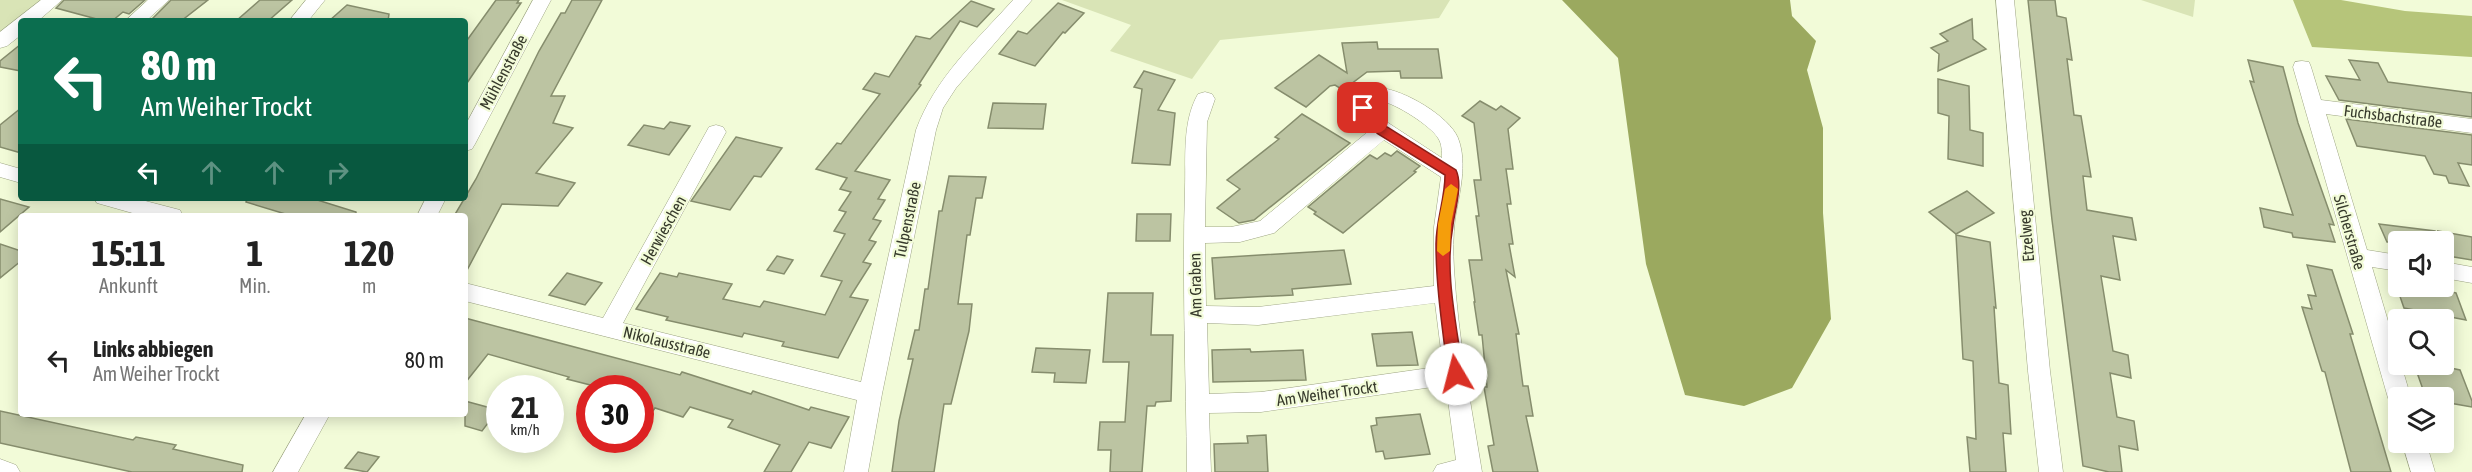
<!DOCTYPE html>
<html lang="de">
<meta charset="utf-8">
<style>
:root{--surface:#fff;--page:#f2f2f2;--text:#222;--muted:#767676}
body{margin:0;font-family:"Asap Condensed",sans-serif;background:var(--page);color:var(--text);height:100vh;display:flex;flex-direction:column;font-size:22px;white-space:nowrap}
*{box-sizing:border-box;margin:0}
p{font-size:20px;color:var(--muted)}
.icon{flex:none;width:33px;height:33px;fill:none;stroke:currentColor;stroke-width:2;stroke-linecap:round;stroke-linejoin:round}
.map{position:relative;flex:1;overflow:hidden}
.details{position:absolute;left:18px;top:213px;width:450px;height:204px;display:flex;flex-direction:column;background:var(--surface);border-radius:6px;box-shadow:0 3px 15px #0003}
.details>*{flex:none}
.hud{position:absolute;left:18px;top:18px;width:450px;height:183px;border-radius:6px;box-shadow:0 3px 15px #0003;background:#0b6e4f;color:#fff;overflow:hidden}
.tools{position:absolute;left:2388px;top:231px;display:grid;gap:12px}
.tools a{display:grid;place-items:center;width:66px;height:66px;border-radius:6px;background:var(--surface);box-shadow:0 3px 15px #0003;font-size:30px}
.speed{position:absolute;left:486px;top:375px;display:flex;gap:12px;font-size:30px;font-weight:700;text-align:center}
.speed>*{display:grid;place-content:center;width:78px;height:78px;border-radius:50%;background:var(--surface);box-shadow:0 3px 15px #0003;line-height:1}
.speed small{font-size:15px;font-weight:400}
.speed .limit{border:9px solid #d22;background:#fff;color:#111}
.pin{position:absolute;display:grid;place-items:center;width:51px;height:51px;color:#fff;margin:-26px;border-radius:12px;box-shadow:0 3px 9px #0006}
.me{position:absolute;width:66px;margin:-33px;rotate:352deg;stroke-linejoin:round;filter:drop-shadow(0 0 4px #0008)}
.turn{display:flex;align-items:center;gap:21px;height:126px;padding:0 24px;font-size:27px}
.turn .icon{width:78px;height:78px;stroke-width:2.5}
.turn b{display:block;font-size:42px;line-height:51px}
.lanes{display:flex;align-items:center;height:57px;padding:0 24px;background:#0003;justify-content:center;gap:30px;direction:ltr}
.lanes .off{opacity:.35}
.eta{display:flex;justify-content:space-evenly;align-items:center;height:102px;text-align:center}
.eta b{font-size:36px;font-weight:700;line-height:42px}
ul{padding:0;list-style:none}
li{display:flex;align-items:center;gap:18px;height:90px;padding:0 24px}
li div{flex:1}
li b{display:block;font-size:22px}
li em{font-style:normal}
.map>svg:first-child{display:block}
.green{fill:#d9e4b6}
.forest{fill:#b6c57a}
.water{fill:#9ba95f}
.building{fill:#bcc4a2;stroke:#868d6d;stroke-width:1.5}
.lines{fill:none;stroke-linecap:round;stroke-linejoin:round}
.minor-casing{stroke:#9ea584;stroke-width:1}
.minor{fill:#fff;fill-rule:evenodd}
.route{fill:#d93025;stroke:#8d1f18;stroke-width:1.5}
.slow{fill:#f59e0b}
.labels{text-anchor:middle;stroke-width:4.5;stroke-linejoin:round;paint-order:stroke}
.street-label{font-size:16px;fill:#36392b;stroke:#f2fbd8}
</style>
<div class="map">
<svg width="2472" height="472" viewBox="0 0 2472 472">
<rect width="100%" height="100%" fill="#f2fbd8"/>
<!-- green -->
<g class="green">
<path d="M0,0H45L0,35Z"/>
<path d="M1062,0H1450L1439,18L1220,40L1192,79L1110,51L1131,25Z"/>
<path d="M2141,0H2195L2193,17Z"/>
</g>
<!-- forest -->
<path class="forest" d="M2293,0H2341L2405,11L2472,16V57L2312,47Z"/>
<!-- water -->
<path class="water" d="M1562,0H1790L1792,16L1816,41L1807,70L1823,128V213L1831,319L1792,388L1744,406L1685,395L1646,264L1618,58Z"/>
<!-- building -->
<g class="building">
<path d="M64,0H145L129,14L123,12L112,21H104L56,8Z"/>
<path d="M171,0H208L181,21L151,20Z"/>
<path d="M260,0H292L268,21H236Z"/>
<path d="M496,0H519L517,3H521L465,86V43Z"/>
<path d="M572,0H602L551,96H565L553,123L573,128L536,173L575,183L558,206L502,204L465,274V216H454L476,179L539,51L561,13H565Z"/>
<path d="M2028,0H2055L2057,16L2066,18L2072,60L2067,59L2074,115L2081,116L2091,177L2083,176L2087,210L2132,218L2136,240L2113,236L2120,280L2101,276L2113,351L2128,355L2131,378L2110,373L2117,417L2134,421L2138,450L2119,446L2122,472H2109L2083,466L2052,220Z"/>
<path d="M971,1L994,9L977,27L960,21L919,84L921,85L855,171L890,180L878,199L885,200L873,219L881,221L869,240L876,242L863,262L871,264L850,297L868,300L838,358L782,346L784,342L744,333L742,337L666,320L668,317L636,309L660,273L677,277L679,273L732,284L723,299L760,307L764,301L825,315L842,281L821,276L845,234L834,231L846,212L839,210L851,192L840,189L847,178L816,169L837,143L841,144L880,94L863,89L875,73L889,77L916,36L930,39Z"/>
<path d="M1058,3L1084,13L1065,33L1063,32L1035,66L999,54L1018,31L1027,34Z"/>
<path d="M347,5L389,14L388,21H329Z"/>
<path d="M1972,19L1973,39L1986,49L1938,71L1939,54L1931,48L1948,41L1940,34Z"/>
<path d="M1377,42L1378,49H1438L1442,78H1401L1400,71L1367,72L1343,90L1335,85L1330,86L1306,107L1275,88L1319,55L1347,73L1342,43Z"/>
<path d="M21,44V71L0,67V61Z"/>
<path d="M2248,60L2283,67L2298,123L2334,225L2329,224L2335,242L2293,237L2292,233L2264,227L2260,208L2293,215L2250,81L2254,82Z"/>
<path d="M2349,60L2378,63L2388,82L2472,93V117L2339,100L2326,76L2360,80Z"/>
<path d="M1144,71L1175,80L1158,110L1175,113L1170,165L1132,163L1142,89L1134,87Z"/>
<path d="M1938,79L1969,86L1970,130L1983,133V166L1948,159L1949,116L1938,113Z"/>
<path d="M1480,101L1496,110L1501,106L1520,118L1508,129L1513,169H1506L1511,204H1507L1513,244H1509L1515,277L1506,270L1519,334H1516L1523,386H1528L1533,416H1526L1538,472H1493L1488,446L1494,445L1484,387H1487L1482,335H1479L1474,302H1475L1469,260H1482L1476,216H1479L1474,180H1481L1474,123L1462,116Z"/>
<path d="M993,103L1046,104L1043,129L988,128Z"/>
<path d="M21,108V153L0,147V125Z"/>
<path d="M1302,114L1350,143L1254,220L1239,223L1217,208L1240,189L1227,180L1279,139L1275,137Z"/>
<path d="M2346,119L2472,135V165L2458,163L2469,186L2449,183L2446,176L2434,174L2425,156L2357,146Z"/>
<path d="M670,122L690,126L669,155L628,145L644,125L664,129Z"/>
<path d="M736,137L782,148L761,177L754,176L730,210L691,201Z"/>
<path d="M1397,151L1420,166L1414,171L1416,172L1343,233L1314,214L1316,212L1308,207L1370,155L1377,159L1385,153L1391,156Z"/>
<path d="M949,176L986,177L982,198H976L970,235H967L958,304H972L969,331L951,404H944L934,472H892L899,421L913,359H908L915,330H919L925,289H928L939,211H942Z"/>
<path d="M1967,191L1994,213L1956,234L1929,212Z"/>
<path d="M247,198H311L356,212V216H292L246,202Z"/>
<path d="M0,199L29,207L0,232Z"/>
<path d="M1137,214H1171L1170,241H1136Z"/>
<path d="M2379,224L2435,231V242H2387Z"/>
<path d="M2438,231L2472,237V260L2448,256Z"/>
<path d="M1956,235L1990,242L1996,308L1994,307L1999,383L2008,385L2011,434L2003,433L2006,472H1970L1967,437L1976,439L1973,361L1963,359Z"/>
<path d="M0,244L21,251V261L0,278Z"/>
<path d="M1344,250L1351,284L1292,289L1293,295L1215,299L1212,258Z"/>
<path d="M777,256L793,260L784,274L767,270Z"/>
<path d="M2307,265L2332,270L2353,334H2350L2391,472H2351L2325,372L2322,371L2302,307L2312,309L2308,295L2316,296Z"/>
<path d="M567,273L602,283L585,305L549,295Z"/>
<path d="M2395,282H2398V286H2420L2456,293L2466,320L2404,308Z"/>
<path d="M1108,293H1153L1151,335H1173L1171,401L1156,402L1155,406H1147L1142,472H1110L1111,450H1098L1100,422H1125L1129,362H1103Z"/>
<path d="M465,318L680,375L682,372L751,394L753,391L809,410L811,407L849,417L831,448L809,442L791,472H764L780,445L728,427L733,420L690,407L683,417L655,408L640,429V388H602L567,379L569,377L488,354L465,383Z"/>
<path d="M1412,332L1418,365L1377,366L1372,334Z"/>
<path d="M1036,348L1090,350L1086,383L1054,382L1055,373L1032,372Z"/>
<path d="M1250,349L1251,352L1303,350L1306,380L1213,382L1212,350Z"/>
<path d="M2414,364H2431L2460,370L2472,401V407L2444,402V398H2426Z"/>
<path d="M465,401L498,410L482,431L465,426Z"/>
<path d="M0,411L133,440L136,437L176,445L173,449L243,465L242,472H132L0,443Z"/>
<path d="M1420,414L1430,454L1385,459L1383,451L1376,452L1371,426L1377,425L1376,418Z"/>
<path d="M1266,435L1268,472H1215L1214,444L1248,443L1247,436Z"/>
<path d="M358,452L379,457L367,472L345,468Z"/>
</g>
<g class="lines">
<defs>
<g id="minor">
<path d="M41,0H62L38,21H21V35L7,46L0,48V32Z"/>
<path d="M148,0H169L146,21H125Z"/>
<path d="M306,0H325L308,21H289Z"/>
<path d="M533,0H551L475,144L472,149L465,151V126Z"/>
<path d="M1013,0H1032L956,88L943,108L936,130L882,394L868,472H844L857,400L465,301V283L603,318L709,127L716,125L723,127L726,132L623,323L861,382L916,130C935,78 976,41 1013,0Z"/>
<path d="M1996,0H2014L2050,371L2063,472H2039L2028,371Z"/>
<path d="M2302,61L2309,62L2311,67L2321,100L2472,119V133L2326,114L2367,250L2398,255V271L2372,267L2398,355V364H2401L2411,398H2398V407L2392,405L2388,398L2293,67L2295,62Z"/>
<path d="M1381,88C1404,90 1449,116 1458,138C1468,164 1459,194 1455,219C1453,236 1453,253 1454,269C1458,337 1471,405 1482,472H1433L1437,465L1456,460L1446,385L1261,412L1209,413L1211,472H1187C1186,378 1182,283 1185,188C1186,157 1182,122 1198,94L1205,92L1212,94L1215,99L1207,122L1205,227H1231L1260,221L1370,130L1357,121L1353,108L1360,93ZM1381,101C1395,103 1431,126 1438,138C1442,144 1442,152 1442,158L1373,113L1375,102ZM1384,140L1441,177L1434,227V286L1258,307L1206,306L1205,243L1240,242L1274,233ZM1435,303L1443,366L1261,392L1209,394L1207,323L1258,325Z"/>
<path d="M0,163L21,169V183L0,177Z"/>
<path d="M94,198H134L180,210L183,216H143L97,203Z"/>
<path d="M426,198H446L437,216H417Z"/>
<path d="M2444,262L2472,267V283L2444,278Z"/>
<path d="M306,414H330L298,472H273Z"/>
<path d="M2402,442H2426L2435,472H2411Z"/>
<path d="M0,459L16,465L20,472H0Z"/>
</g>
</defs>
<!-- minor casing -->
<use href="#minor" class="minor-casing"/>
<!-- minor -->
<use href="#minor" class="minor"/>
</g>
<!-- route -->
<path class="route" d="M1363,103L1367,105L1370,114L1387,127L1456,170C1463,185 1455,209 1453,225C1444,273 1457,325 1463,374L1461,378L1456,380L1451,378L1448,374C1443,331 1436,288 1436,244C1436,221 1445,199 1445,175L1378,134L1360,119L1356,108Z"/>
<!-- slow -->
<path class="slow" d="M1451,184L1458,189L1451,224L1450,251L1443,256L1437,251L1438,224L1445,189Z"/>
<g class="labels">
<!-- street labels -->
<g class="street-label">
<text transform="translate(503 72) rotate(-62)" y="6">Mühlenstraße</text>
<text transform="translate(2393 116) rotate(7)" y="6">Fuchsbachstraße</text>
<text transform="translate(907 220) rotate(-78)" y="6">Tulpenstraße</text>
<text transform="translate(663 230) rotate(-61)" y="6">Herwieschen</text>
<text transform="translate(2350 232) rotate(74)" y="6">Silcherstraße</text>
<text transform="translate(2026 236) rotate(-95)" y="6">Etzelweg</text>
<text transform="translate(1195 285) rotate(-91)" y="6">Am Graben</text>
<text transform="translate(667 342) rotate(14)" y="6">Nikolausstraße</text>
<text transform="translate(1327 393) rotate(-8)" y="6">Am Weiher Trockt</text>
</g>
</g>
</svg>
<div class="tools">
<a><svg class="icon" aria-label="sound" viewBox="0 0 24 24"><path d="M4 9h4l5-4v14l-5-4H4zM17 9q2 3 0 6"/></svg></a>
<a><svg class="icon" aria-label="search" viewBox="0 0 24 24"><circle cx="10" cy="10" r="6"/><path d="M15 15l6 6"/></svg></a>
<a><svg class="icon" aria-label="layers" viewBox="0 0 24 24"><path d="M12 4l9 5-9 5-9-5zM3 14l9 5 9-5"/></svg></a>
</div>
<div class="speed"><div>21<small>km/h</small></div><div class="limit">30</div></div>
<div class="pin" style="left:1363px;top:108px;background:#d93025"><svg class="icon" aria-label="arrive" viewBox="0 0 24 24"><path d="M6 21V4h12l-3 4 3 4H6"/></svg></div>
<svg class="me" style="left:1456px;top:374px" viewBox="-20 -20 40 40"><circle r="19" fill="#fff"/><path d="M0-13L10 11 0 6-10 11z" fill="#d93025"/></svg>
<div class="hud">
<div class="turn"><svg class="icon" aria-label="left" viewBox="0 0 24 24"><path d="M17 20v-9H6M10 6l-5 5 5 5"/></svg><div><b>80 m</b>Am Weiher Trockt</div></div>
<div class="lanes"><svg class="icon" aria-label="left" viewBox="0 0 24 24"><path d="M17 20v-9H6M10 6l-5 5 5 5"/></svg><svg class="icon off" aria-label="ahead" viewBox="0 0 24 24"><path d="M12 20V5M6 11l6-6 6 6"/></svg><svg class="icon off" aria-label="ahead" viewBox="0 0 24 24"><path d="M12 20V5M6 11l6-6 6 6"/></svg><svg class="icon off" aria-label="right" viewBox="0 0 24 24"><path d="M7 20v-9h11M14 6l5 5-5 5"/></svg></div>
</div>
<section class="details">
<div class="eta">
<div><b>15:11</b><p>Ankunft</p></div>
<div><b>1</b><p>Min.</p></div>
<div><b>120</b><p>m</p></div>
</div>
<ul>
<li><svg class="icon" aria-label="left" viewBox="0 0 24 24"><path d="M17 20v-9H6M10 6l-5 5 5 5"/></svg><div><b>Links abbiegen</b><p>Am Weiher Trockt</p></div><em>80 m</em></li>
</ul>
</section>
</div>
